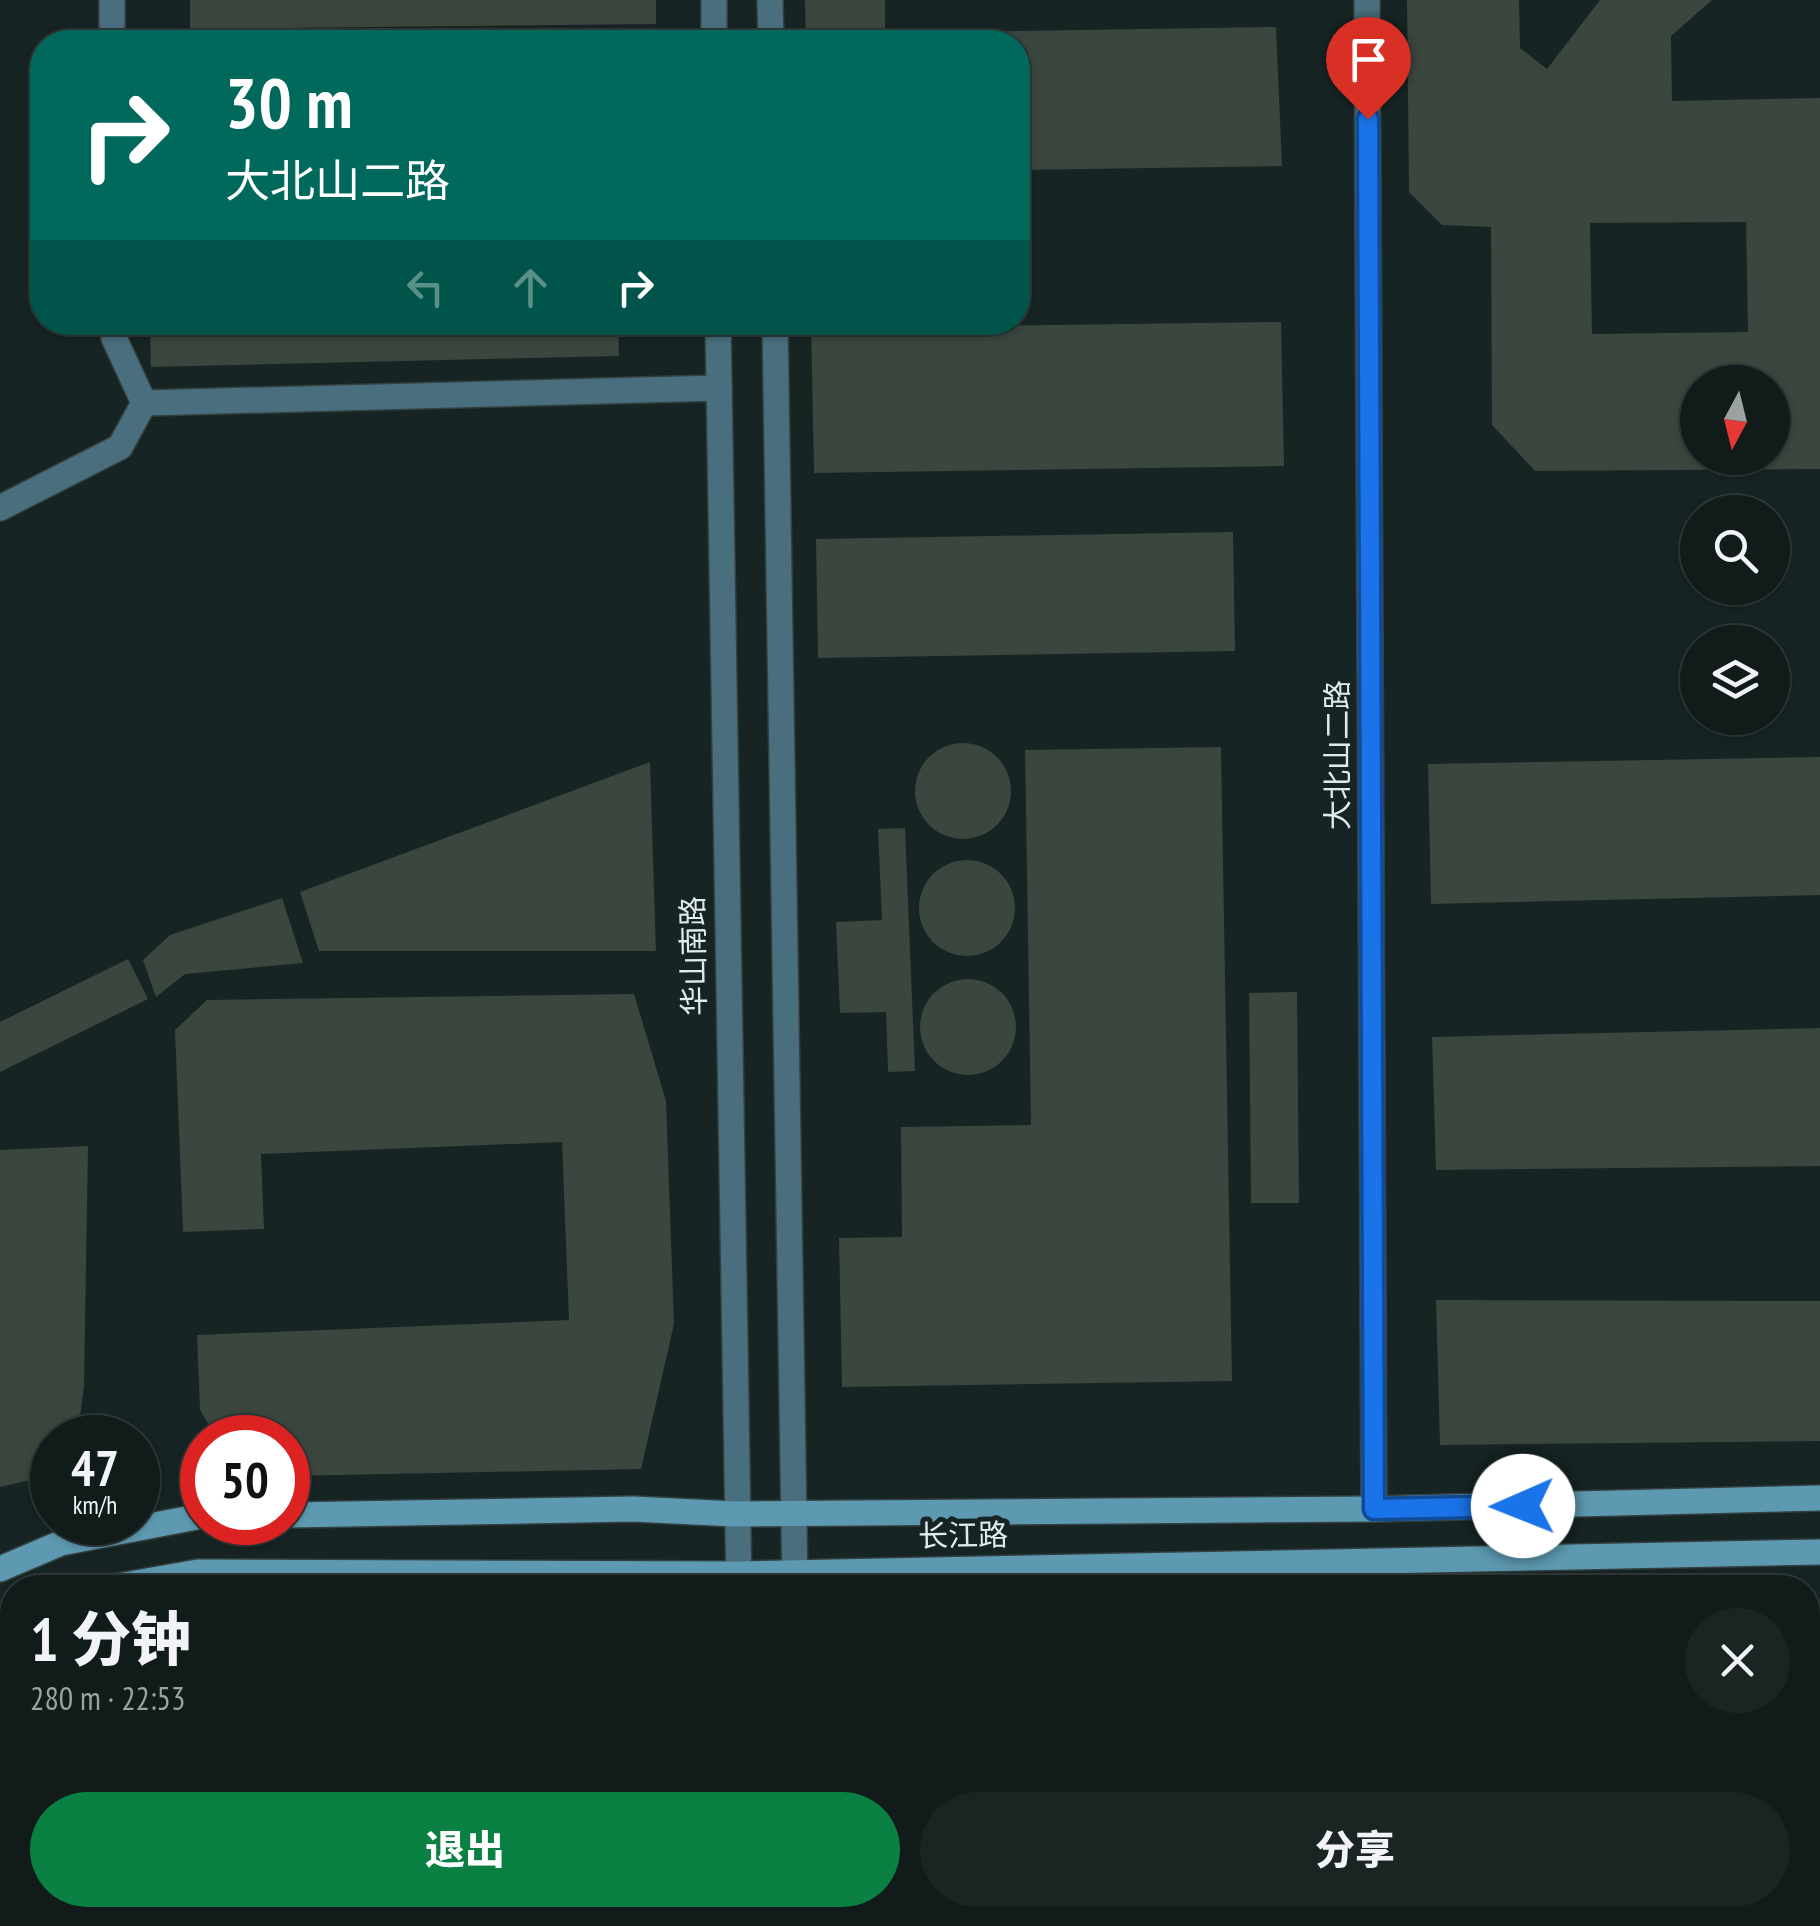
<!DOCTYPE html>
<html lang="zh">
<meta charset="utf-8">
<style>
:root{--surface:#101b1a;--page:#192423;--text:#f1f3f6;--muted:#9ca1a2;--line:#303939;--accent:#0b8043}
body{margin:0;font-family:"PT Sans Narrow","Noto Sans SC",sans-serif;background:var(--page);color:var(--text);height:100vh;display:flex;flex-direction:column;font-size:38px;white-space:nowrap}
*{box-sizing:border-box;margin:0}
p{font-size:32px;color:var(--muted)}
.icon{flex:none;width:55px;height:55px;fill:none;stroke:currentColor;stroke-width:2;stroke-linecap:round;stroke-linejoin:round}
.map{position:relative;flex:1;overflow:hidden}
.panel{position:absolute;left:0px;top:1575px;width:1820px;height:352px;display:flex;flex-direction:column;background:var(--surface);border-radius:40px 40px 0 0;box-shadow:0 2px 8px #0004,0 0 0 2px var(--line)}
.panel>*{flex:none}
.banner{position:absolute;left:30px;top:30px;width:1000px;height:305px;border-radius:40px;box-shadow:0 2px 8px #0004,0 0 0 2px var(--line);background:#00695c;color:#fff;overflow:hidden}
.needle{width:65px;rotate:187deg}
.controls{position:absolute;left:1680px;top:365px;display:grid;gap:20px}
.controls a{display:grid;place-items:center;width:110px;height:110px;border-radius:50%;background:var(--surface);box-shadow:0 2px 8px #0004,0 0 0 2px var(--line);font-size:50px}
.speed{position:absolute;left:30px;top:1415px;display:flex;gap:20px;font-size:50px;font-weight:700;text-align:center}
.speed>*{display:grid;place-content:center;width:130px;height:130px;border-radius:50%;background:var(--surface);box-shadow:0 2px 8px #0004,0 0 0 2px var(--line);line-height:1}
.speed small{font-size:25px;font-weight:400}
.speed .limit{border:15px solid #d22;background:#fff;color:#111}
.pin{position:absolute;display:grid;place-items:center;width:85px;height:85px;color:#fff;margin:-102px -42px;border-radius:50% 50% 50% 0;rotate:-45deg;box-shadow:0 0 10px #0007}
.pin .icon{rotate:45deg}
.me{position:absolute;width:110px;margin:-55px;rotate:269deg;stroke-linejoin:round;filter:drop-shadow(0 0 8px #0008)}
.turn{display:flex;align-items:center;gap:35px;height:210px;padding:0 30px;font-size:45px}
.turn .icon{width:130px;height:130px;stroke-width:2.5}
.turn b{display:block;font-size:70px;line-height:85px}
.lanes{display:flex;align-items:center;height:95px;padding:0 30px;background:#0003;justify-content:center;gap:50px;direction:ltr}
.lanes .off{opacity:.35}
.round{display:grid;place-items:center;flex:none;width:105px;height:105px;border-radius:52px;background:var(--page)}
.overview{display:flex;align-items:center;justify-content:space-between;height:170px;padding:0 30px}
h1{font-size:60px;font-weight:800;line-height:75px}
.action{display:flex;gap:20px;margin-top:auto;padding:20px 30px}
.action a{flex:1;height:115px;border-radius:60px;background:var(--accent);color:#fff;font-size:40px;font-weight:800;line-height:115px;text-align:center}
.action a+a{background:var(--page);color:var(--text)}
.map>svg:first-child{display:block}
.building{fill:#3a463e;fill-rule:evenodd}
.lines{fill:none;stroke-linecap:round;stroke-linejoin:round}
.minor-casing{stroke:#33403f;stroke-width:28}
.tertiary-casing{stroke:#33403f;stroke-width:28}
.secondary-casing{stroke:#33403f;stroke-width:28}
.minor{stroke:#496e7d;stroke-width:25}
.tertiary{stroke:#496e7d;stroke-width:25}
.secondary{stroke:#5d9ab2;stroke-width:25}
.route-casing{stroke:#114b97;stroke-width:25}
.route{stroke:#1a73e8;stroke-width:18}
.labels{text-anchor:middle;stroke-width:10;stroke-linejoin:round;paint-order:stroke}
.street-label{font-size:30px;fill:#e2ebeb;stroke:#162423}
</style>
<div class="map">
<svg width="1820" height="1926" viewBox="0 0 1820 1926">
<rect width="100%" height="100%" fill="#162423"/>
<!-- building -->
<g class="building">
<path d="M190,0H656V24L190,29Z"/>
<path d="M805,0H885V33L1276,27L1282,166L1018,170V42H806Z"/>
<path d="M1407,0H1519L1520,48L1547,69L1600,0H1712L1671,36L1672,101L1820,98V469L1535,471L1492,425L1491,227L1442,225L1409,192ZM1746,222L1748,332L1592,334L1590,223ZM1698,382H1772V458H1698Z"/>
<path d="M150,322H618L619,356L151,367Z"/>
<path d="M811,322H899V327L1281,322L1284,466L814,473Z"/>
<path d="M1233,532L1235,651L818,658L816,539Z"/>
<circle cx="963" cy="791" r="48"/>
<path d="M1221,747L1232,1381L842,1387L839,1238L902,1237L901,1127L1031,1125L1025,750Z"/>
<path d="M1820,757V895L1431,904L1428,764Z"/>
<path d="M650,762L656,951H319L300,892Z"/>
<path d="M905,828L915,1071L888,1072L886,1012L840,1013L836,922L882,920L878,829Z"/>
<circle cx="967" cy="908" r="48"/>
<path d="M282,898L303,963L185,974L156,997L143,960L170,935Z"/>
<path d="M128,959L148,999L0,1072V1022Z"/>
<circle cx="968" cy="1027" r="48"/>
<path d="M1297,992L1299,1203H1251L1249,993Z"/>
<path d="M634,994L666,1101L674,1324L641,1469L288,1476V1438H217L200,1410L197,1335L569,1320L562,1142L261,1154L264,1229L183,1232L175,1030L207,1000Z"/>
<path d="M1820,1028V1166L1436,1170L1432,1037Z"/>
<path d="M88,1146L84,1387L77,1438H52V1475L0,1487V1150Z"/>
<path d="M1436,1300L1820,1301V1441L1440,1445Z"/>
<rect x="1808" y="1603" width="12" height="69"/>
<rect x="1808" y="1761" width="12" height="153"/>
<path d="M421,1915H557L551,1926H427Z"/>
<path d="M615,1915H659V1926H616Z"/>
<path d="M864,1915H919V1918L903,1919V1926H864Z"/>
<path d="M1446,1915H1610V1918L1446,1922Z"/>
</g>
<g class="lines">
<defs>
<g id="minor">
<path d="M112,0V42"/>
<path d="M114,322V338L144,403L719,388"/>
<path d="M0,508L120,447L144,403"/>
<path d="M1379,1564L1380,1588"/>
<path d="M1392,1915V1926"/>
</g>
<g id="tertiary">
<path d="M714,0V42"/>
<path d="M770,0L771,42"/>
<path d="M1367,0L1374,1509"/>
<path d="M718,322L739,1588"/>
<path d="M775,322L795,1588"/>
<path d="M743,1915V1926"/>
<path d="M802,1915L803,1926"/>
</g>
<g id="secondary">
<path d="M288,1515L633,1509L735,1514L1374,1509L1820,1498"/>
<path d="M0,1569L61,1543L202,1516"/>
<path d="M107,1588L198,1572L739,1574L1820,1552"/>
<path d="M0,1625L12,1620"/>
</g>
</defs>
<!-- minor casing -->
<use href="#minor" class="minor-casing"/>
<!-- tertiary casing -->
<use href="#tertiary" class="tertiary-casing"/>
<!-- secondary casing -->
<use href="#secondary" class="secondary-casing"/>
<!-- minor -->
<use href="#minor" class="minor"/>
<!-- tertiary -->
<use href="#tertiary" class="tertiary"/>
<!-- secondary -->
<use href="#secondary" class="secondary"/>
</g>
<g class="lines">
<defs>
<path id="route" d="M1368,119L1374,1509L1523,1506"/>
</defs>
<!-- route casing -->
<use href="#route" class="route-casing"/>
<!-- route -->
<use href="#route" class="route"/>
</g>
<g class="labels">
<!-- street labels -->
<g class="street-label">
<text transform="translate(1338 755) rotate(-90)" y="10">大北山二路</text>
<text transform="translate(694 956) rotate(-91)" y="10">华山南路</text>
<text transform="translate(963 1536) rotate(-1)" y="10">长江路</text>
</g>
</g>
</svg>
<div class="controls">
<a><svg class="needle" viewBox="-14 -14 28 28"><path d="M0-13l5 13h-10z" fill="#e53935"/><path d="M0 13l5-13h-10z" fill="#9ca1a2"/></svg></a>
<a><svg class="icon" aria-label="search" viewBox="0 0 24 24"><circle cx="10" cy="10" r="6"/><path d="M15 15l6 6"/></svg></a>
<a><svg class="icon" aria-label="layers" viewBox="0 0 24 24"><path d="M12 4l9 5-9 5-9-5zM3 14l9 5 9-5"/></svg></a>
</div>
<div class="speed"><div>47<small>km/h</small></div><div class="limit">50</div></div>
<div class="pin" style="left:1368px;top:119px;background:#d93025"><svg class="icon" aria-label="arrive" viewBox="0 0 24 24"><path d="M6 21V4h12l-3 4 3 4H6"/></svg></div>
<svg class="me" style="left:1523px;top:1506px" viewBox="-20 -20 40 40"><circle r="19" fill="#fff"/><path d="M0-13L10 11 0 6-10 11z" fill="#1a73e8"/></svg>
<div class="banner">
<div class="turn"><svg class="icon" aria-label="right" viewBox="0 0 24 24"><path d="M7 20v-9h11M14 6l5 5-5 5"/></svg><div><b>30 m</b>大北山二路</div></div>
<div class="lanes"><svg class="icon off" aria-label="left" viewBox="0 0 24 24"><path d="M17 20v-9H6M10 6l-5 5 5 5"/></svg><svg class="icon off" aria-label="ahead" viewBox="0 0 24 24"><path d="M12 20V5M6 11l6-6 6 6"/></svg><svg class="icon" aria-label="right" viewBox="0 0 24 24"><path d="M7 20v-9h11M14 6l5 5-5 5"/></svg></div>
</div>
<section class="panel">
<div class="overview"><div><h1>1 分钟</h1><p>280 m · 22:53</p></div><a class="round"><svg class="icon" aria-label="close" viewBox="0 0 24 24"><path d="M6 6l12 12M18 6L6 18"/></svg></a></div>
<div class="action"><a>退出</a><a>分享</a></div>
</section>
</div>
